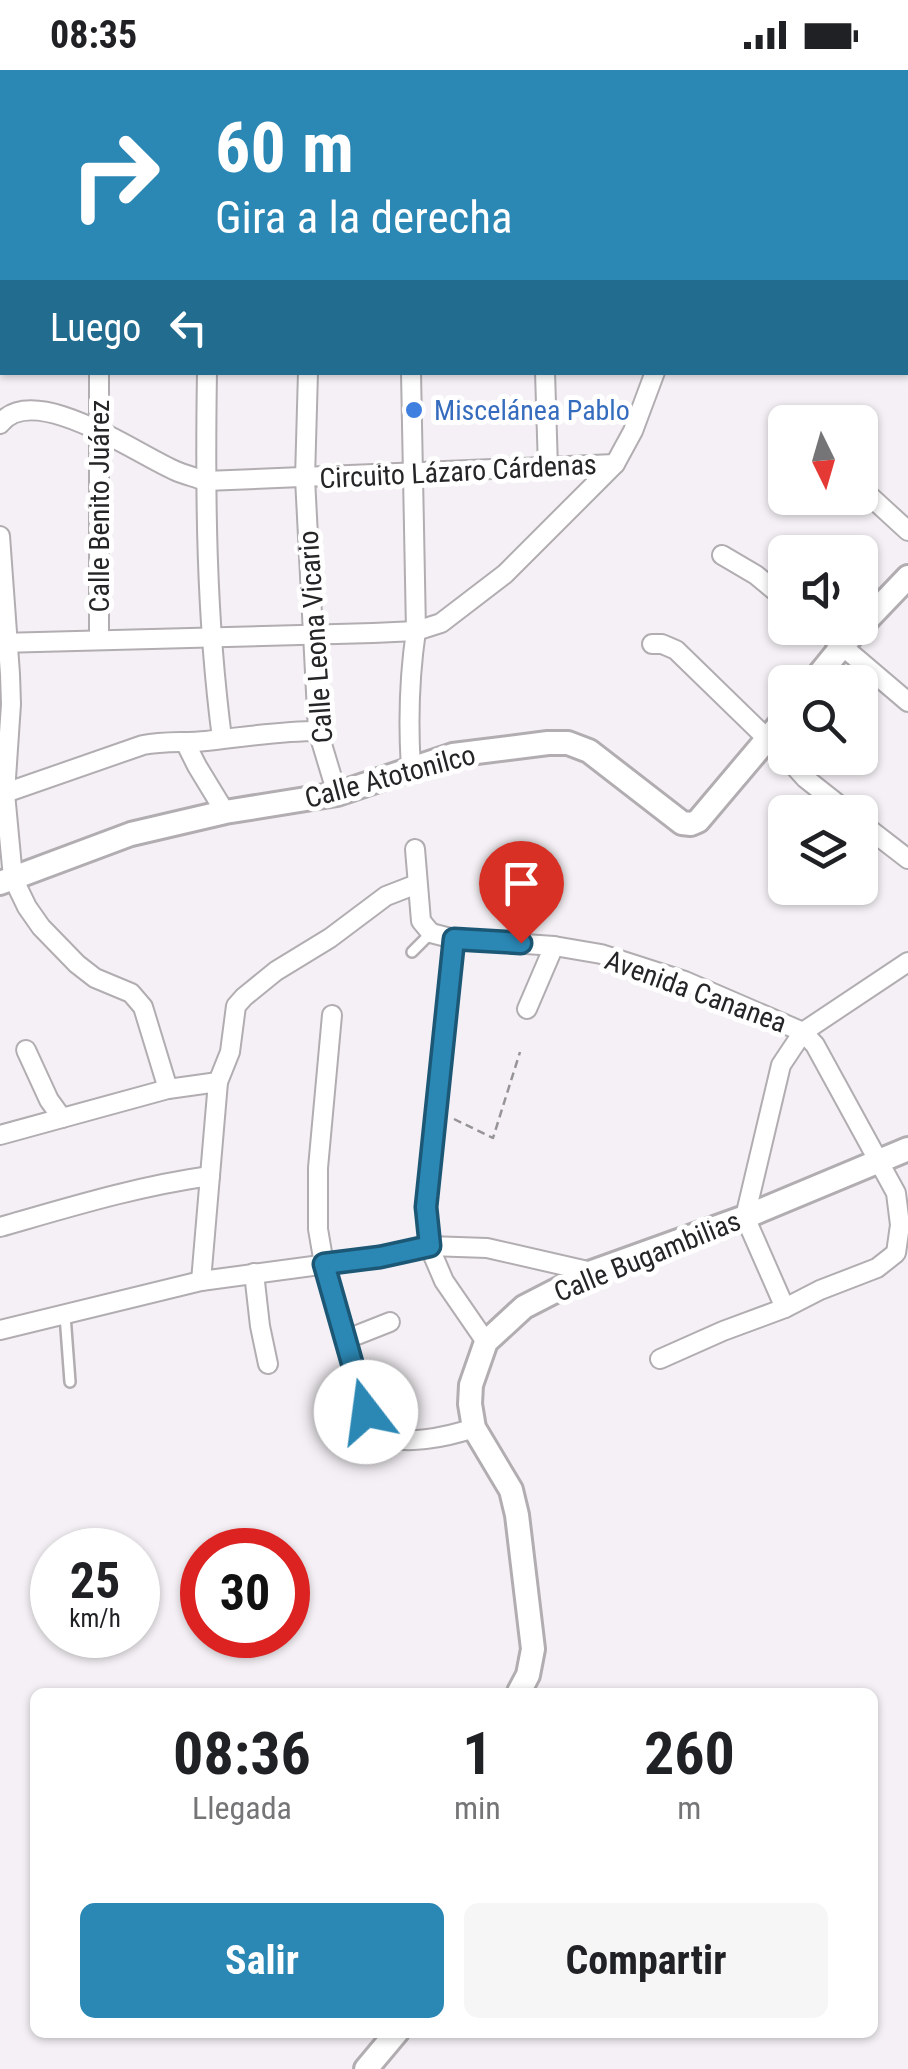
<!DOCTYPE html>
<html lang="es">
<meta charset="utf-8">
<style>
:root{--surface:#fff;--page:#f6f6f6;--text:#202124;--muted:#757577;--accent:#2b87b4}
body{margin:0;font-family:"Roboto Condensed",sans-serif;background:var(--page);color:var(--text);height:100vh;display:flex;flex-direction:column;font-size:38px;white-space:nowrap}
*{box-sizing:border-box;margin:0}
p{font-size:32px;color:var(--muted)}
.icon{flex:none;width:55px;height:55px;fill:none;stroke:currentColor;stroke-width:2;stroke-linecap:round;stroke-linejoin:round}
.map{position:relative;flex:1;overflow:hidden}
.panel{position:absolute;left:30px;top:1618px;width:848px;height:350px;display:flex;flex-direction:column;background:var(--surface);border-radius:15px;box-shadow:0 2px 8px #0004}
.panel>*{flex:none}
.banner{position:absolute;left:0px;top:0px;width:910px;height:305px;box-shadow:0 2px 8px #0004;background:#2b87b4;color:#fff;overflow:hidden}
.needle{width:65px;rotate:175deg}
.fabs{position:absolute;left:768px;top:335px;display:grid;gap:20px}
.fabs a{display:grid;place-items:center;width:110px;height:110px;border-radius:15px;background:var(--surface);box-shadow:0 2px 8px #0004;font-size:50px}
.speed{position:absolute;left:30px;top:1458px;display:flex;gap:20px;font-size:50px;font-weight:700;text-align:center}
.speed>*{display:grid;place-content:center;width:130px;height:130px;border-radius:50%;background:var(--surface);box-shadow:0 2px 8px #0004;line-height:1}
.speed small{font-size:25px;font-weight:400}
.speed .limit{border:15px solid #d22;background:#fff;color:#111}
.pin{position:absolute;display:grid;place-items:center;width:85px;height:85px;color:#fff;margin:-102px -42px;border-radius:50% 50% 50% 0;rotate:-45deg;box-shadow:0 0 10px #0007}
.pin .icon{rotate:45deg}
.me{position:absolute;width:110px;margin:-55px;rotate:345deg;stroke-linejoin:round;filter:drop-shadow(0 0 8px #0008)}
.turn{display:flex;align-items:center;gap:35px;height:210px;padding:0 50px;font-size:45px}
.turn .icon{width:130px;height:130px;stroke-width:2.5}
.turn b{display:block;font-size:70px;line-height:85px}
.then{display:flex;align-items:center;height:95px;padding:0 50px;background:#0003;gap:20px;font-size:38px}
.eta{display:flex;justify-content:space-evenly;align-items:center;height:170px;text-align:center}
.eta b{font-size:60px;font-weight:700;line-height:70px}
.action{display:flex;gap:20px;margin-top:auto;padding:20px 50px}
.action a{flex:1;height:115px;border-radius:15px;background:var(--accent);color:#fff;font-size:40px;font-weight:700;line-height:115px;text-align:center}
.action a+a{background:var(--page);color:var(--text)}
.status{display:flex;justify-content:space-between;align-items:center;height:70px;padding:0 50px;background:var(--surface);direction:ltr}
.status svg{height:28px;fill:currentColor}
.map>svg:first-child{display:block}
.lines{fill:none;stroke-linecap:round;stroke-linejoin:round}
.service-casing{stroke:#b1adb1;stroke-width:14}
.minor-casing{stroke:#b1adb1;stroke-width:22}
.tertiary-casing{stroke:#b1adb1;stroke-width:28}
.path{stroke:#969497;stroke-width:2.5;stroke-dasharray:8 5;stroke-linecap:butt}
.service{stroke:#fff;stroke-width:9}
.minor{stroke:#fff;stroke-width:18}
.tertiary{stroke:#fff;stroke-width:22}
.route-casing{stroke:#1c5875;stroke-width:25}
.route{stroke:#2b87b4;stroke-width:18}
.shop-dot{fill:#3f7fe0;stroke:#fff;stroke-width:4}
.labels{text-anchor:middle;stroke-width:10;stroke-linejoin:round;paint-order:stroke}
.shop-label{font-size:28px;fill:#366cbe;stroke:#fff;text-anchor:start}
.street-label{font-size:28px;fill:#252426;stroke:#fff}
</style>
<div class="status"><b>08:35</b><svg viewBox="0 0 49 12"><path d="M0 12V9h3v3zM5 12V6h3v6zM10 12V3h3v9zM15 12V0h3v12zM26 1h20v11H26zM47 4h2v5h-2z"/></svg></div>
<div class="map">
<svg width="908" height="1999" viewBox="0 0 908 1999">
<rect width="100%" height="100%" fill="#f4f0f5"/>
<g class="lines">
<defs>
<g id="service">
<path d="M229,2L232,0"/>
<path d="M412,882L431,863"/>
<path d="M65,1245L70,1312"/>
</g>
<g id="minor">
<path d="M39,0L42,2"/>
<path d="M207,0L210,2"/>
<path d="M182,2L184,0"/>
<path d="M735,2V0"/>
<path d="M896,2L897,0"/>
<path d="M207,302C205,424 206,547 222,668"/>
<path d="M308,302L305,408L318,661L337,724"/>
<path d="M411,302L416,561C409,608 408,652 411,699"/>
<path d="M545,302L548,398"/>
<path d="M0,354C33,310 138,385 176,401C185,405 195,407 205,411L615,394"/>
<path d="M860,417L908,461"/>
<path d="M0,466L10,604L11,634L5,723L13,808L27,837L41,857L77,894L95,908L131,923L143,937L168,1019"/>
<path d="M722,485L756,505L785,529"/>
<path d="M821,558L908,632"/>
<path d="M99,569V302"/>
<path d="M0,573L373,563L416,561L441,553L505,504L615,394L633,361L655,302"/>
<path d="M652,574H662L676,580L785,686"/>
<path d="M185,672L197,696L225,742"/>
<path d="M787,688L805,708L848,742"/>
<path d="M5,723L143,675C164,671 185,673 206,671C243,667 280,661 318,661"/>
<path d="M860,752L908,789"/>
<path d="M415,779L421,851L431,863L454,869L554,876L601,884L685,911L803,962L815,975L896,1123L900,1155L896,1183L877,1198L820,1220L785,1238L723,1261L660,1289"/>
<path d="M454,869L426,1137L429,1176L444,1211L486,1272"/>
<path d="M527,939L554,876"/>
<path d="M332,945L318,1098V1159L324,1194L366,1343C369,1350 371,1359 378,1363C401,1378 450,1366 474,1358"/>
<path d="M26,980L49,1030L62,1048"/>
<path d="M0,1065L168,1019L218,1012"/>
<path d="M0,1157C70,1137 138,1116 210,1106"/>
<path d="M254,1203L260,1256L268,1294"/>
<path d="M201,1211L218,1012L230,982L236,936L244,927L276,901L330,868L386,826L417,814"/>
<path d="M785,1238L745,1147L781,995L803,962L908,892"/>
<path d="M0,1260L201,1211L380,1187L429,1176L487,1178L592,1202"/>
<path d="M347,1269L390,1252"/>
</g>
<g id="tertiary">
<path d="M813,612L843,575L908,507"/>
<path d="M0,813L131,764L225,742L337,724L453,685L548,673H568L589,681L682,753L691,754L698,751L785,648"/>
<path d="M519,1622L528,1605L533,1579L517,1445L511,1420L474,1358L470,1334L471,1315L486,1272L524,1237L592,1202L745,1147L908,1079"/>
<path d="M366,1999L397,1962"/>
</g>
</defs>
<!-- service casing -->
<use href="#service" class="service-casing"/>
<!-- minor casing -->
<use href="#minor" class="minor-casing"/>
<!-- tertiary casing -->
<use href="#tertiary" class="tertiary-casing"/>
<!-- path -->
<g class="path">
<path d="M663,2L664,0"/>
<path d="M0,161L2,157"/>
<path d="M0,216L2,217"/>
<path d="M454,1049L493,1068L520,982"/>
</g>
<!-- service -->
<use href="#service" class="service"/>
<!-- minor -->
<use href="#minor" class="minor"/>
<!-- tertiary -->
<use href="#tertiary" class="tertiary"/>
</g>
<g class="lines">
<defs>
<path id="route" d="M366,1342L324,1194L380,1187L430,1176L426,1137L454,869L521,873"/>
</defs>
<!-- route casing -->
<use href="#route" class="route-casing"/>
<!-- route -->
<use href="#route" class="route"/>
</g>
<!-- markers -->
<circle class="shop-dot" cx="414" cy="340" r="10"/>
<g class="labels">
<!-- shop labels -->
<g class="shop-label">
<text x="434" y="350">Miscelánea Pablo</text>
</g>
<!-- street labels -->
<g class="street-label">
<text transform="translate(458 401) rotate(-3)" y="10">Circuito Lázaro Cárdenas</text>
<text transform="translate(99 436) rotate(-90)" y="10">Calle Benito Juárez</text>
<text transform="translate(315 567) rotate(-94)" y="10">Calle Leona Vicario</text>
<text transform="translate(390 706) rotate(-15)" y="10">Calle Atotonilco</text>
<text transform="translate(696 921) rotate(20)" y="10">Avenida Cananea</text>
<text transform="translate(647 1186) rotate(-22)" y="10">Calle Bugambilias</text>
</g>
</g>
</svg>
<div class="fabs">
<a><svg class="needle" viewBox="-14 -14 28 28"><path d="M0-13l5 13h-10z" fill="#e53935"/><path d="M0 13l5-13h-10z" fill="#757577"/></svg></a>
<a><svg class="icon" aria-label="sound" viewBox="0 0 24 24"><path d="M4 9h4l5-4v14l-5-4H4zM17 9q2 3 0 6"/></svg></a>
<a><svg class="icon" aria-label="search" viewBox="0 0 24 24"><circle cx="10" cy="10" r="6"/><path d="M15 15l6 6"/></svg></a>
<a><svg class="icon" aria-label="layers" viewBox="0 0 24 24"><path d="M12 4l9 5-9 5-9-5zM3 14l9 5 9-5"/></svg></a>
</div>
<div class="speed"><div>25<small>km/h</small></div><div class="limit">30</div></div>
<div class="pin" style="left:521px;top:873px;background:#d93025"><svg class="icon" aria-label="arrive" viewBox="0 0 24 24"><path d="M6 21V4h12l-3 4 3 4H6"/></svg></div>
<svg class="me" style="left:366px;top:1342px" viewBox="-20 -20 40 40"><circle r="19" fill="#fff"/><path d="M0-13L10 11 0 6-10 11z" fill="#2b87b4"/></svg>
<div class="banner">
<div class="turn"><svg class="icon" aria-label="right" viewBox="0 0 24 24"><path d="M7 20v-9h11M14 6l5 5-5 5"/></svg><div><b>60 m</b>Gira a la derecha</div></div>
<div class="then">Luego<svg class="icon" aria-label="left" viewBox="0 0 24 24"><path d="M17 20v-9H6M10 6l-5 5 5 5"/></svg></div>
</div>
<section class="panel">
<div class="eta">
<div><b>08:36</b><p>Llegada</p></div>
<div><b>1</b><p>min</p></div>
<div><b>260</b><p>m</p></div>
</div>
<div class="action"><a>Salir</a><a>Compartir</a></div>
</section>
</div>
